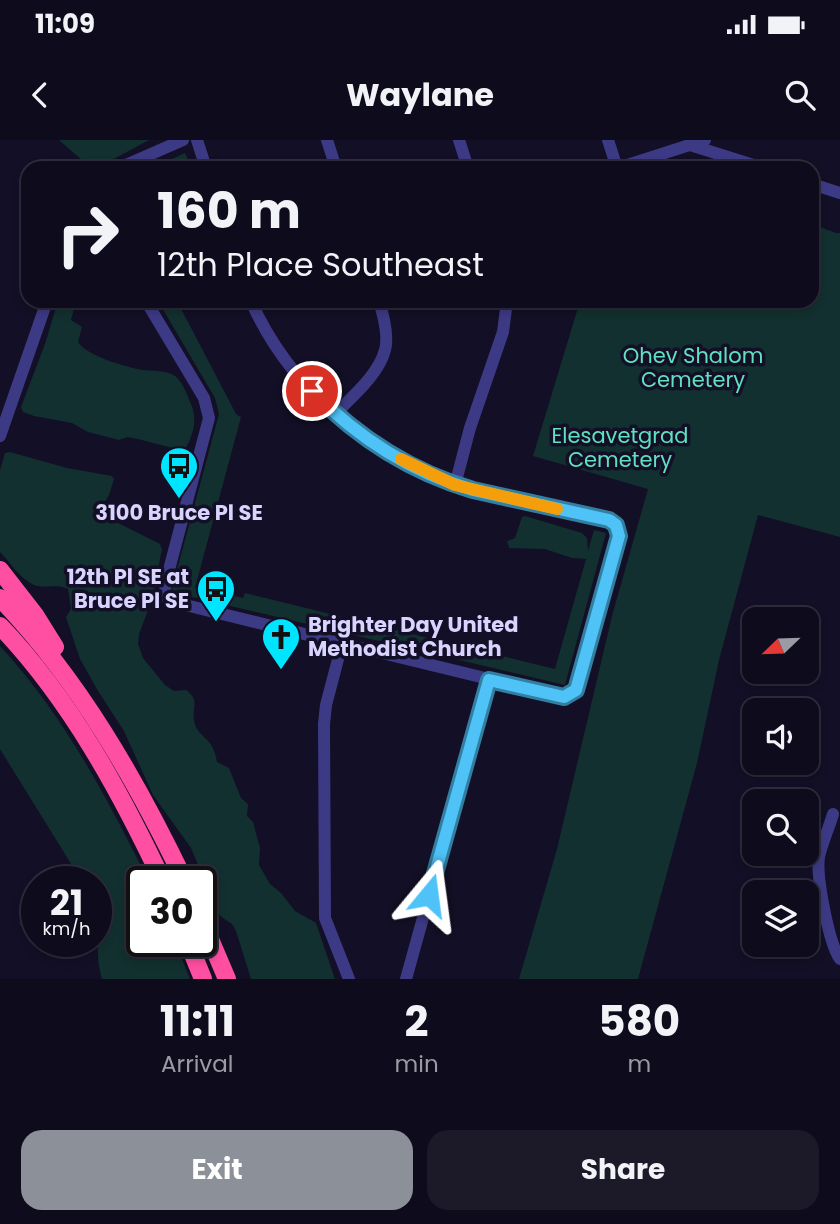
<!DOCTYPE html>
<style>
:root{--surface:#0e0b1c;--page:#1c1929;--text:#f1f3f6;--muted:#9b9ba3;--line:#2e2b3b;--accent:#8c9099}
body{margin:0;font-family:Poppins,sans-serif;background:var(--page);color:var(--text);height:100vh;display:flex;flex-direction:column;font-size:26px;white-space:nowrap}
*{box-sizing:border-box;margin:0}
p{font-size:23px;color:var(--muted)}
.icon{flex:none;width:38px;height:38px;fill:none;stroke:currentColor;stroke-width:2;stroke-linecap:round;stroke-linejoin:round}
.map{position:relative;height:839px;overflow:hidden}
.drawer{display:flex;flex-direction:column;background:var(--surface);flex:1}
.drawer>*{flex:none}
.banner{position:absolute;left:21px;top:21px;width:798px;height:147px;border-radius:21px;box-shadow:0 4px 10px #0003,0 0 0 2px var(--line);background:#0e0b1c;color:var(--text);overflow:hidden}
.needle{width:46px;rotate:247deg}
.fabs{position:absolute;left:742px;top:467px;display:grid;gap:14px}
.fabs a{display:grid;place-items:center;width:77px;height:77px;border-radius:14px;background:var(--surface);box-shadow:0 4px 10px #0003,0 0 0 2px var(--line);font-size:35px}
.speed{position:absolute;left:21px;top:726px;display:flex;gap:14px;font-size:35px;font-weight:700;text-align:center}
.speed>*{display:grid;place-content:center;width:91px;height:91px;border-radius:50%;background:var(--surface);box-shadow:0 4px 10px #0003,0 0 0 2px var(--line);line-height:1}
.speed small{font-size:18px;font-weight:400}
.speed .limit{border:4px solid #111;border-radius:10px;background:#fff;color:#111}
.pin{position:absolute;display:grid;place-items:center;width:60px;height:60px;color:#fff;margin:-30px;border:4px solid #fff;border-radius:50%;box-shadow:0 2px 7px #0007}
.me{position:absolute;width:77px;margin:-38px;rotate:16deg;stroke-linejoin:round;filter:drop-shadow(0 0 5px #0008)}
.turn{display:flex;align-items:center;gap:24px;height:147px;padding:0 21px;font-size:32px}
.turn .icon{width:91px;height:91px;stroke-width:2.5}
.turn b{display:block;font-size:49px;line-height:60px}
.eta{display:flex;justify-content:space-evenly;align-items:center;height:119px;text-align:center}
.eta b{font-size:42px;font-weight:700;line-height:49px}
.button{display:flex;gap:14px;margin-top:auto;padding:14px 21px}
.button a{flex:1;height:80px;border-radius:21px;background:var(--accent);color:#fff;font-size:28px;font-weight:700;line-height:80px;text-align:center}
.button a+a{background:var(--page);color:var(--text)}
.status{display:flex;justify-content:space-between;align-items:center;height:49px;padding:0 35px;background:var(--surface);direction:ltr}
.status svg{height:19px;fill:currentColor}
header{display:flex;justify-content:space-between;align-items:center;height:91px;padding:0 21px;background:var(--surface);font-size:32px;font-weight:700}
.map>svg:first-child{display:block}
.green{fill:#12302f}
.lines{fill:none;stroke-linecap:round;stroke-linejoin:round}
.minor{stroke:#3d3a85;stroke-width:12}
.highway{stroke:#ff4fa3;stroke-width:18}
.route-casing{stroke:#337fa1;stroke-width:18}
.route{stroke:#4fc3f7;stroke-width:12}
.slow{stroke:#f59e0b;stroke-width:12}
.labels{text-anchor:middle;stroke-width:7;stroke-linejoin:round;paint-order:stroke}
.park-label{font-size:21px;fill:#5fe0c0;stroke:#130f26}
.poi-label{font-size:21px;font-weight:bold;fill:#d9d4ff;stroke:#130f26}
</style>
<div class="status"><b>11:09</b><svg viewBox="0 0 49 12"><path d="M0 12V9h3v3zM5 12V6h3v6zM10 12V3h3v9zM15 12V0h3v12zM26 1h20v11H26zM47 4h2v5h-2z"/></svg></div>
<header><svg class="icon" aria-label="back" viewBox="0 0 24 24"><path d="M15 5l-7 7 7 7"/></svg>Waylane<svg class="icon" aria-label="search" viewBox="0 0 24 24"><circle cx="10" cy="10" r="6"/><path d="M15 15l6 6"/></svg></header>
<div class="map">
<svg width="840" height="839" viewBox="0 0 840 839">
<rect width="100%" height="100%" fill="#130f26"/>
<!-- green -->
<g class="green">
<path d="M59,0H149L97,28H91Z"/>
<path d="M185,13L192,28H152Z"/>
<path d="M812,84L836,93H840V397L758,375L719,520L697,623L638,839H519L557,709L612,476L648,349L533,316L580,161H812V107H814L816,98L812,97Z"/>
<path d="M58,161H76L71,180L82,187L78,202C86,216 127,227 142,230C152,231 167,230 175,236C183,242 187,255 191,264C198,280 193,297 184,311L138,299L127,297L119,300L88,292L72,283L34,276L23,272L21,267L45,204Z"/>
<path d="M158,161H177L236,274L241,277L195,448L243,458L245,453L555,529L586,419L572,418L545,409L509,408L507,401L515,398L522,377L525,376L582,393L587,398L588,411L594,390L606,393L565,545L171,452L219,274L215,258Z"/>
<path d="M10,312L67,328L112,336L114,339L109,355L102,367L104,376L160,404L162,409L152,460L139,494L138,504L143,518L165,545L174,551L186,550C200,560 192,567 194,580C195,591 203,595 209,602C214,608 216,616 217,622L229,628L241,658L248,664L247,676L253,682L260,708L259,725L270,744L281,753L295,771L316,783L335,839H251L236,791L232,784L220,776L191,708L153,655L124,591L98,551L80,519L66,477L71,469L68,449C57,443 45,449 34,445C20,439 11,423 0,412V330L5,313Z"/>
<path d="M0,506C63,574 106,656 147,738L148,742H142V802H175L190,839H102C97,823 93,781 109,770V763L93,732L89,730L78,731L73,727L0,609Z"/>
<path d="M37,772V799L32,801L19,783Z"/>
</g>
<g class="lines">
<!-- minor -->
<g class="minor">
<path d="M197,0L206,28"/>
<path d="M327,0L336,28"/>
<path d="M459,0L468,28"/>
<path d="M608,0L617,28"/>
<path d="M690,5L763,28"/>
<path d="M119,28L183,0"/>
<path d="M618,28L705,0"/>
<path d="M812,44L840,53"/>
<path d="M146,161L204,258L209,278L165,445L166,458L173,462L559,556L571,555L578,546L619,396L616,385L609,380C558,370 506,362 457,346C370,316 288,246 251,161"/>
<path d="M335,274C352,257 379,234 385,210C389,196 383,174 379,161"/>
<path d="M0,296L47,161"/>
<path d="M455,345L470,288L503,192L507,161"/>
<path d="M342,504L326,565L324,584L325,778L349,839"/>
<path d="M833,674C829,688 822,703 819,717C816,737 829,804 840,819"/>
<path d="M406,839L489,540"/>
</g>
<!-- highway -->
<g class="highway">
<path d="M0,430L35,475L55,507"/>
<path d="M0,458C79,540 136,640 185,742"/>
<path d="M0,486C70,559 120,651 163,742"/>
<path d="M201,778L227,839"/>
<path d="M188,802L203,839"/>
</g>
</g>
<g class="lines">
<defs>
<path id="route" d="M312,251C356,296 411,332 473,350L609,380L616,385L619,396L576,550L564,557L489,540L429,755"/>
</defs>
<!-- route casing -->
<use href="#route" class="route-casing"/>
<!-- route -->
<use href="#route" class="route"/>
<!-- slow -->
<path class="slow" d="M401,319L455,345L557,369"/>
</g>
<!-- icons -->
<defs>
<symbol id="bus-pin" viewBox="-11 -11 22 30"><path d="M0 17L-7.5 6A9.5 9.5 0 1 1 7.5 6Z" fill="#00e5ff" stroke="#130f26"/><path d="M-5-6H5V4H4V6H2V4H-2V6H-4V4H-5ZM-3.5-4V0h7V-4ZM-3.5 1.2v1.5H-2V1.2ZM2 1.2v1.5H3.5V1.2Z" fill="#111"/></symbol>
<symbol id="church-pin" viewBox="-11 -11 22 30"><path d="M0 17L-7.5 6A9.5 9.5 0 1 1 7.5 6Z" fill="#00e5ff" stroke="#130f26"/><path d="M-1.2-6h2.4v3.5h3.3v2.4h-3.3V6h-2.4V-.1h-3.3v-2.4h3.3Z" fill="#111"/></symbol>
</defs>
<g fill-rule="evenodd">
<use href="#bus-pin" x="157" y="304" width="44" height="60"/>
<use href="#bus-pin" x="194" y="427" width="44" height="60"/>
<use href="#church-pin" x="259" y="475" width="44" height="60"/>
</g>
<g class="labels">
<!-- park labels -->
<g class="park-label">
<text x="693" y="223">Ohev Shalom<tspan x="693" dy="24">Cemetery</tspan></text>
<text x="620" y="303">Elesavetgrad<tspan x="620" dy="24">Cemetery</tspan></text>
</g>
<!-- poi labels -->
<g class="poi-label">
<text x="179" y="380">3100 Bruce Pl SE</text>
<text x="189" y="444" text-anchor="end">12th Pl SE at<tspan x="189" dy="24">Bruce Pl SE</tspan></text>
<text x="308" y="492" text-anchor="start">Brighter Day United<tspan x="308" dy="24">Methodist Church</tspan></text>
</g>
</g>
</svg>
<div class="fabs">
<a><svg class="needle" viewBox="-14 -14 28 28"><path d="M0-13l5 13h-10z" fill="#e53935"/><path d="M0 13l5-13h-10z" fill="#9b9ba3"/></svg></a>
<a><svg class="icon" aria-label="sound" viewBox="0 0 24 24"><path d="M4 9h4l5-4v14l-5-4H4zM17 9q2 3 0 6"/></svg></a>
<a><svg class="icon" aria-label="search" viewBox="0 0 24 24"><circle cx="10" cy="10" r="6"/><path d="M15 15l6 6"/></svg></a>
<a><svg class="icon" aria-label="layers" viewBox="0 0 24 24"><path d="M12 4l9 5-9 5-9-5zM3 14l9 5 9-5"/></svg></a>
</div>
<div class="speed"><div>21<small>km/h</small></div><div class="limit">30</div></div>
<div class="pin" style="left:312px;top:251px;background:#d93025"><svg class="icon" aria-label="arrive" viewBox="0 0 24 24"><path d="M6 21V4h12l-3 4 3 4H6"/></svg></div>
<svg class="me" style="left:429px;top:755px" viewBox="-20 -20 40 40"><path d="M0-17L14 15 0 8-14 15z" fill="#4fc3f7" stroke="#fff" stroke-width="4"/></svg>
<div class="banner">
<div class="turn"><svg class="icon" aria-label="right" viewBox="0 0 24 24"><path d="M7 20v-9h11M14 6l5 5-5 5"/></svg><div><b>160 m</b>12th Place Southeast</div></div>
</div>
</div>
<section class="drawer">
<div class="eta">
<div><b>11:11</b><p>Arrival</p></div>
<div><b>2</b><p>min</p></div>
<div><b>580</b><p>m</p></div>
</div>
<div class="button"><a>Exit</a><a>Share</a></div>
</section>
